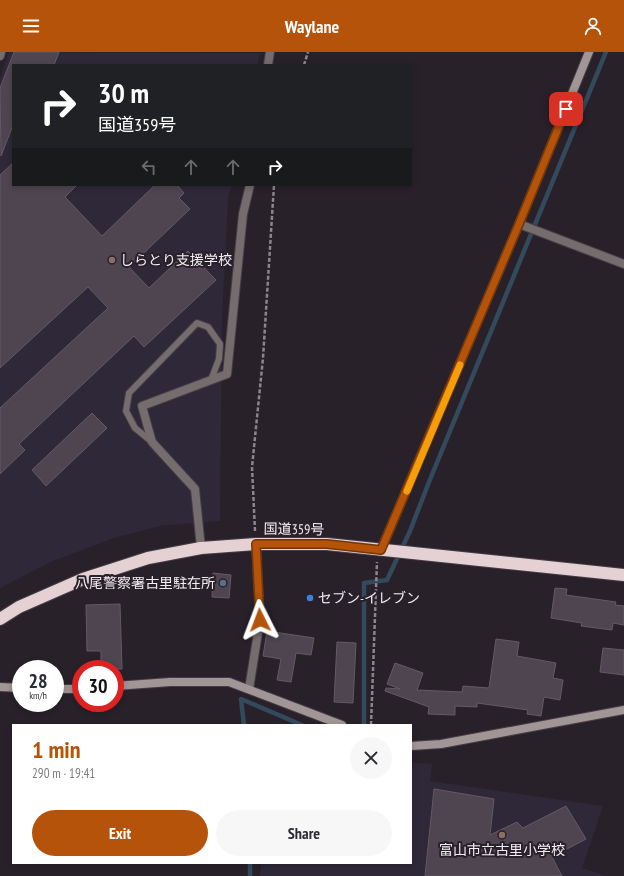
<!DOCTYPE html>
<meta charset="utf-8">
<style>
:root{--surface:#fff;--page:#f7f7f7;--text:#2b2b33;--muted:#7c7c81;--accent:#b45309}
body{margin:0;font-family:"PT Sans Narrow","Noto Sans JP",sans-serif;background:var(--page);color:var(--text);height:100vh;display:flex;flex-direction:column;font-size:15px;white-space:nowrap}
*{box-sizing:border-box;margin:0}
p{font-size:13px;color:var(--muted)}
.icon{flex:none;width:22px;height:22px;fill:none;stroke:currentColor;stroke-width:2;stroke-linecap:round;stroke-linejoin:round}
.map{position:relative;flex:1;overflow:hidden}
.panel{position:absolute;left:12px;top:672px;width:400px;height:140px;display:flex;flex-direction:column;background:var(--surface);border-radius:0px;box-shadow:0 2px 6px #0003}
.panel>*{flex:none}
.top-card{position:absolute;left:12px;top:12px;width:400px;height:122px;border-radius:0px;box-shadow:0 2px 6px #0003;background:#202124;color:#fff;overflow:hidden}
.speed{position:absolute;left:12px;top:608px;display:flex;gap:8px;font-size:20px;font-weight:700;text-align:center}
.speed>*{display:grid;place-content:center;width:52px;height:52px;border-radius:50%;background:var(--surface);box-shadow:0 2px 6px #0003;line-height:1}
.speed small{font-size:10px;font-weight:400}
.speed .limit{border:6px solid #d22;background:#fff;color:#111}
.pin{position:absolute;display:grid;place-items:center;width:34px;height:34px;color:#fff;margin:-17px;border-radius:8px;box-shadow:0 2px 6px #0006}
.me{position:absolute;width:44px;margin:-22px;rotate:357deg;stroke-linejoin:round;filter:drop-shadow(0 0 3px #0008)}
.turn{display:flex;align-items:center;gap:14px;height:84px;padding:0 20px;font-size:18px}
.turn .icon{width:52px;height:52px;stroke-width:2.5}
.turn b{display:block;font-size:28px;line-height:34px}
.lanes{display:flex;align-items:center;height:38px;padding:0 20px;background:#0003;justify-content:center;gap:20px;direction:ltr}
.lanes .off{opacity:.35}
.round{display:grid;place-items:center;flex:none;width:42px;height:42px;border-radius:21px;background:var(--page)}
.summary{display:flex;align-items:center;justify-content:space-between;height:68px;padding:0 20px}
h1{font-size:24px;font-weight:800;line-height:30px;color:var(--accent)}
.cta{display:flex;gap:8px;margin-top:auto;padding:8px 20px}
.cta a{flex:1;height:46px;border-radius:24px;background:var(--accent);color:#fff;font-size:16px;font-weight:800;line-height:46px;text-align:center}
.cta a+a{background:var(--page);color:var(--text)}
header{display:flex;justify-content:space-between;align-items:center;height:52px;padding:0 20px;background:var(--accent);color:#fff;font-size:18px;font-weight:800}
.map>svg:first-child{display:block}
.education{fill:#2e2838}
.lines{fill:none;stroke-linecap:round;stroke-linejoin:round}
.stream{stroke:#334a5c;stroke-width:4.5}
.building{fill:#4f4550;stroke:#645a65}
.lane-casing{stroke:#453d46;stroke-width:8}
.street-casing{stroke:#453d46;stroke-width:10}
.secondary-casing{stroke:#453d46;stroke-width:10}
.highway-casing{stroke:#453d46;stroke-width:14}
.path{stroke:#8c858d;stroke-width:2.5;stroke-dasharray:4 2;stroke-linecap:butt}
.lane{stroke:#746c6d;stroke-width:6}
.street{stroke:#746c6d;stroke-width:8}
.secondary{stroke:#a19596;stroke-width:8}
.highway{stroke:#e5d1d3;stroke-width:12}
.route-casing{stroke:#753606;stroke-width:10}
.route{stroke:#b45309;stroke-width:7}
.slow{stroke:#f59e0b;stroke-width:7}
.education-dot{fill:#8d6e63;stroke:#29212a;stroke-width:1.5}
.service-dot{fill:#5c6f8a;stroke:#29212a;stroke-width:1.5}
.shop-dot{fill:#3f7fe0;stroke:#29212a;stroke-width:1.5}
.labels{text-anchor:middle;stroke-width:4;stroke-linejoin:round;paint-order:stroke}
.poi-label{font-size:14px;fill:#f2ecf3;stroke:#29212a;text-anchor:start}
.street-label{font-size:14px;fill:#f2ecf3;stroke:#29212a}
</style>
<header><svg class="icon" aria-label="menu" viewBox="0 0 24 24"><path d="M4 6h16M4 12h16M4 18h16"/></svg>Waylane<svg class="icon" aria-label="person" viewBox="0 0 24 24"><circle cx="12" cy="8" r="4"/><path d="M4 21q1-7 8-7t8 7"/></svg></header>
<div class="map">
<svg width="624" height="824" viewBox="0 0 624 824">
<rect width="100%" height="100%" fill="#29212a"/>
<!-- education -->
<g class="education">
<path d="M9,0L260,1L257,13H13V133H231L228,147L222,269L220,469L160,474L114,486L53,509L0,536V26Z"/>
<path d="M411,710L432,712L430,729L603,754L582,816L607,824H260L261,811H411Z"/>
</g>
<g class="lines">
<!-- stream -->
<g class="stream">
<path d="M244,673L241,647L302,673"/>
<path d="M364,673V531L387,528L410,479L429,430L606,0"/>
<path d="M250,824V811"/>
</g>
</g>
<!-- building -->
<g class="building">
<path d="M14,0H59L54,13H13V73L1,104L0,36Z"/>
<path d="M13,111V133H77L65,145L102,184L155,133H177L184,141L179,146L190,157L129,215L149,236L188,199L216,228L144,295L134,284L19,392L25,398L0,422V356L108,256L88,235L0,316V123Z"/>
<path d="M92,361L107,376L46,434L32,418Z"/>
<path d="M213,521L231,523L229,546L212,545Z"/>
<path d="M555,536L567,537L566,543L616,550L615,553L624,554V573L613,571L612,578L581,574L582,571L551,566Z"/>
<path d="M120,552L122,617H101V599H87L86,553Z"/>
<path d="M267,579L314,586L311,603L296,601L291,630L277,628L281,607L263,604Z"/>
<path d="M496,587L519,590L517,604L556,611L553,626L563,628L560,648L544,645L541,664L527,662L528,658L477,651V655L455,654V663L428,662L429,655L385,639L386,636L400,637L387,632L395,611L423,621L417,638L462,640L463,634L489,636Z"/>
<path d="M337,590L356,591L353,651L334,650Z"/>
<path d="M603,596L624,598V623L600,620Z"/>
<path d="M434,737L494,747L490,783L517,770L523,776L566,754L586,787L552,805L562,824H425Z"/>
</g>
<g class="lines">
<defs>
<path id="lane" d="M152,390L135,376L126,359L129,341L197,271L208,275L220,292L219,307L211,328"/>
<g id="street">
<path d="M0,4L1,0"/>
<path d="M268,13L270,0"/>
<path d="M519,172L624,212"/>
<path d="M201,496L195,437L152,390L142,354L227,322L243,162L250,133"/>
<path d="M249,637L260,568L256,492"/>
</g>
<g id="secondary">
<path d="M381,498L519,172L589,0"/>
<path d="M115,634L170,630H229L342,673"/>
<path d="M0,635L21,636"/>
<path d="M55,637H81"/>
<path d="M411,694L441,692L624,658"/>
</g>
<path id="highway" d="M0,567L19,555L83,527L148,506L201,496L256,492H327L624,523"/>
</defs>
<!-- lane casing -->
<use href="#lane" class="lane-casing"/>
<!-- street casing -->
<use href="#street" class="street-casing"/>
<!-- secondary casing -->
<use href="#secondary" class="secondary-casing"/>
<!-- highway casing -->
<use href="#highway" class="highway-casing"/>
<!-- path -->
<g class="path">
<path d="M304,13L308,0"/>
<path d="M255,479L252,415L263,306L274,133"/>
<path d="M371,673L377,510"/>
</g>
<!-- lane -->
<use href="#lane" class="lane"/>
<!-- street -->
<use href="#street" class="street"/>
<!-- secondary -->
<use href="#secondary" class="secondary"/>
<!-- highway -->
<use href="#highway" class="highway"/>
</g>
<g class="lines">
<defs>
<path id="route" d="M260,568L256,492H327L381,498L519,172L566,57"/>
</defs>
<!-- route casing -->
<use href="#route" class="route-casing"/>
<!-- route -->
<use href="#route" class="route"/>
<!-- slow -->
<path class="slow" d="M407,439L460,313"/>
</g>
<!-- markers -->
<g class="education-dot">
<circle cx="112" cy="208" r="4"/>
<circle cx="502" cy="783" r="4"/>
</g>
<circle class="service-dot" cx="223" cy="531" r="4"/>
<circle class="shop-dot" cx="310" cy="546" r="4"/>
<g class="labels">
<!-- poi labels -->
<g class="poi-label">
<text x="120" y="213">しらとり支援学校</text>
<text x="215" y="536" text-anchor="end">八尾警察署古里駐在所</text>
<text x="318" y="551">セブン-イレブン</text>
<text x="502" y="803" text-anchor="middle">富山市立古里小学校</text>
</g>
<!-- street labels -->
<g class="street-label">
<text transform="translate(294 477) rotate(1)" y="5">国道359号</text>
</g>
</g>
</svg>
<div class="speed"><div>28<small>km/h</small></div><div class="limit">30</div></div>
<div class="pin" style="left:566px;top:57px;background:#d93025"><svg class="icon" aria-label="arrive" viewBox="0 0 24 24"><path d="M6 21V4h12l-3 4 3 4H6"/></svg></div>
<svg class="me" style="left:260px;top:568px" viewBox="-20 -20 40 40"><path d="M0-17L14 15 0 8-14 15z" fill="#b45309" stroke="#fff" stroke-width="4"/></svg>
<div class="top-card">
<div class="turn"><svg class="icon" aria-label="right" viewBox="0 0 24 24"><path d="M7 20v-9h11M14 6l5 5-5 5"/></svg><div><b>30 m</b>国道359号</div></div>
<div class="lanes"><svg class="icon off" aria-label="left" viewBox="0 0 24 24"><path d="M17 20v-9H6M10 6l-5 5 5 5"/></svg><svg class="icon off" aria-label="ahead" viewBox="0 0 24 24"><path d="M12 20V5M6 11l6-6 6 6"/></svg><svg class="icon off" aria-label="ahead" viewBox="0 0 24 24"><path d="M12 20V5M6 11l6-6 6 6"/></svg><svg class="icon" aria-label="right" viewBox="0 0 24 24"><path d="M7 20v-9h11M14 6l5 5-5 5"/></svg></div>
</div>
<section class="panel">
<div class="summary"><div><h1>1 min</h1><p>290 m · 19:41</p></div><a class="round"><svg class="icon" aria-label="close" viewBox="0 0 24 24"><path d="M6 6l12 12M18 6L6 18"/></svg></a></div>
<div class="cta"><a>Exit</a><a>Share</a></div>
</section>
</div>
